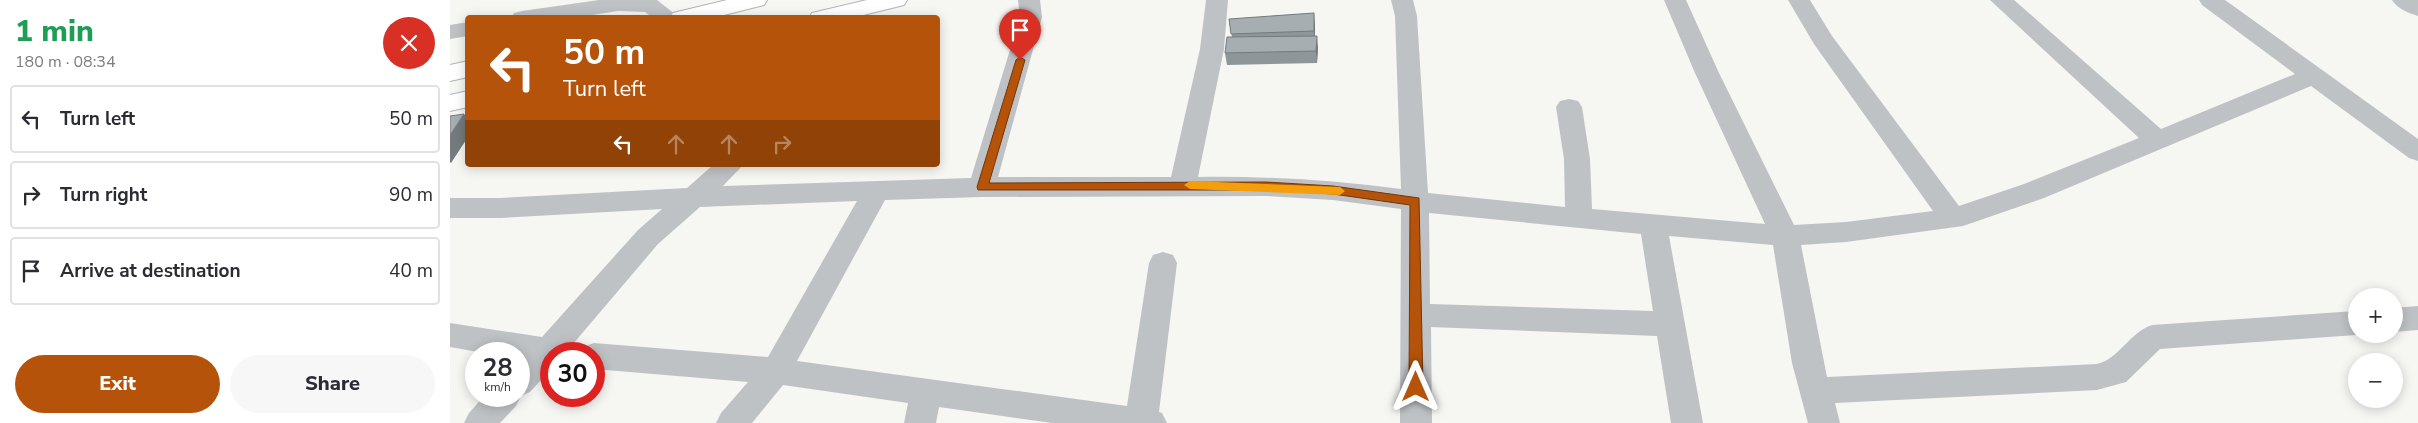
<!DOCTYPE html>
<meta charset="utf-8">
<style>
:root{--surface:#fff;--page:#f7f7f7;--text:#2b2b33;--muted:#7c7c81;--line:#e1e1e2;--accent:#b45309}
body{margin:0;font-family:"Nunito Sans",sans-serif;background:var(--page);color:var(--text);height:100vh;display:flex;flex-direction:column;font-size:19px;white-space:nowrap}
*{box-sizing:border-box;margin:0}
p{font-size:16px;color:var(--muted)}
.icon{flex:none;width:28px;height:28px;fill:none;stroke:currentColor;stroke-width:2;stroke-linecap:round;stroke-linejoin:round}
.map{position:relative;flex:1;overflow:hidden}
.drawer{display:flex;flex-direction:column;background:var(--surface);width:450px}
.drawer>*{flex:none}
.top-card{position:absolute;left:15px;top:15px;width:475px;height:152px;border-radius:5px;box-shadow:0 2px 12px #0003;background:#b45309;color:#fff;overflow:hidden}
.tools{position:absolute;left:1898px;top:288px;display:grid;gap:10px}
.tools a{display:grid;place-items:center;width:55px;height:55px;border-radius:50%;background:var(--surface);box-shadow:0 2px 12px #0003;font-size:25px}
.speed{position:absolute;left:15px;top:342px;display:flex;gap:10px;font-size:25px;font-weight:700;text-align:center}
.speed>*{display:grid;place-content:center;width:65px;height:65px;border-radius:50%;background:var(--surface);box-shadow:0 2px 12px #0003;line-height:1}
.speed small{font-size:12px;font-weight:400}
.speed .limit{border:8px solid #d22;background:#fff;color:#111}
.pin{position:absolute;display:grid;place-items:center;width:42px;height:42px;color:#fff;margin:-51px -21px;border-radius:50% 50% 50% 0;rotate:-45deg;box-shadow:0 0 5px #0007}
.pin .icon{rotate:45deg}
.me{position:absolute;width:55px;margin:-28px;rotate:0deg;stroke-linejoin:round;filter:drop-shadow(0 0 4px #0008)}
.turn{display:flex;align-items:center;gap:18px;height:105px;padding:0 15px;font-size:22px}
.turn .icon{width:65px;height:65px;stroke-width:2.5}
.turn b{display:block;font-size:35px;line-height:42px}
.lanes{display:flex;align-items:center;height:48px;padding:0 15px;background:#0003;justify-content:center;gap:25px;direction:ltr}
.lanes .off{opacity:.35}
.round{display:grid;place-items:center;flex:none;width:52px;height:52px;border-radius:26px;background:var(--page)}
.headline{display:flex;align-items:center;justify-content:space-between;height:85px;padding:0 15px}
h1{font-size:30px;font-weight:800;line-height:38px;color:#1e9e55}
.action{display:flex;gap:10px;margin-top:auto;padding:10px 15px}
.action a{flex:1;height:58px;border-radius:30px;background:var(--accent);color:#fff;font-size:20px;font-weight:800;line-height:58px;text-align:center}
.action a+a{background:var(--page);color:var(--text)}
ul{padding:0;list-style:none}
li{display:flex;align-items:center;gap:15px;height:68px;margin:0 10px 8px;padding:0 5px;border:2px solid var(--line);border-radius:5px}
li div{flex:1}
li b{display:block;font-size:19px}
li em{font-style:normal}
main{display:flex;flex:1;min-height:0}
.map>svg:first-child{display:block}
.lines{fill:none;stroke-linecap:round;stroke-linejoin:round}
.major-casing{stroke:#afb5b7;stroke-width:2}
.minor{fill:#bec2c5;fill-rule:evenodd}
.major{fill:#fff;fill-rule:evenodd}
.wall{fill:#8f9699}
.shaded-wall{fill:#747a7d}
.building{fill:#a6aeb2;stroke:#747a7d}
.route{fill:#b45309;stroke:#753606}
.slow{fill:#f59e0b}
</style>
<main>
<section class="drawer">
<div class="headline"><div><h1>1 min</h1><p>180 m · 08:34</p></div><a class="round" style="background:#d93025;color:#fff"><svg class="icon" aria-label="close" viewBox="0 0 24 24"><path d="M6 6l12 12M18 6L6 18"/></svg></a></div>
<ul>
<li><svg class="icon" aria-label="left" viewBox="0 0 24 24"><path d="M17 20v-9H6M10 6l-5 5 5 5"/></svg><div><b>Turn left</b></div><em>50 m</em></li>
<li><svg class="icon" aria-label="right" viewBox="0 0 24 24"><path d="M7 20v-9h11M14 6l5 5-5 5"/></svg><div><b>Turn right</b></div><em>90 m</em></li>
<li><svg class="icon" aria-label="arrive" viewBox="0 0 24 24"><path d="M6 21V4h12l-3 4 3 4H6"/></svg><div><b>Arrive at destination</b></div><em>40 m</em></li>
</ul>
<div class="action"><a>Exit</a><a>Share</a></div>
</section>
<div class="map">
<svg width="1968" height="423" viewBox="0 0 1968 423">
<rect width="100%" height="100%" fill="#f6f6f3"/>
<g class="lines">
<defs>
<g id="major">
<path d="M277,0H317L314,5L262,18H220L223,13Z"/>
<path d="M417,0H457L454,5L401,18H359L362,13Z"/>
<path d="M18,61V77L0,81V65Z"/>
<path d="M18,91V107L0,111V95Z"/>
</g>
</defs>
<!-- major casing -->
<use href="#major" class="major-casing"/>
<!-- minor -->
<g class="minor">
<path d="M149,0H207L230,18H203L195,12L168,11L123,18H61L64,13L72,11Z"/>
<path d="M568,0H590L592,17L548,177H721L750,49L756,0H778L774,49L748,177C817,176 883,180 951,189L945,16L941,0H963L967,16L978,193L1115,207L1114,159L1106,107L1110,101L1119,99L1128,101L1132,107L1140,159L1142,209L1315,224L1245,73L1214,0H1236L1269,73L1344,225L1396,222L1483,211L1364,44L1338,0H1360L1382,36L1509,206L1574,184L1689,138L1540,0H1564L1711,129L1845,74L1752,5L1749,0H1775L1968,139V161L1959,158L1861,86L1594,198L1513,226L1396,242L1351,245L1377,377L1647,364C1669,359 1680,332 1702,325L1906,311V334H1910L1906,335L1710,349L1676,382L1647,390L1385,403L1390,423H1358L1342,363L1323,245L1219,236L1253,423H1221L1207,336L981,327L982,423H950L951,209L883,200L816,196L532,197L435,200L347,361L677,406L699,263L703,255L713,252L723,255L727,263L709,412L712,413L717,423H602L489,407L486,423H454L458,403L333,385L302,423H266L271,413L298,382L144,369V354H130L133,347L144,343L318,357L407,201L250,207L208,244L123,344L127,354H101V369L80,392L71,396L66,406L50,423H14L19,413L34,396H69V362L72,359H69V354H39L0,347V323L92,337L188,230L212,209L50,218H0V198H50L237,188L263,165H293L273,186L521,178L570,17ZM979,213L1191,234L1203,311L980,304Z"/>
<path d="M1942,0H1968V16C1958,13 1948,9 1942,0Z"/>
<path d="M18,22V36L0,39V25Z"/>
<path d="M1968,306V330L1944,332V308Z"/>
</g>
<!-- major -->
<use href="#major" class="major"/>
</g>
<!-- wall -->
<path class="wall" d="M779,19L865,25V36L868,48L867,63L777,65L775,53L782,37Z"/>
<!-- shaded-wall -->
<g class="shaded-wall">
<path d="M864,13L865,25V43L864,31Z"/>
<path d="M867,36L868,48L867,63L866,51Z"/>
<path d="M14,114L18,119V137L1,163L0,162V135Z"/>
</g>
<!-- building -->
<g class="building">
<path d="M864,13V31L781,34L779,19Z"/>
<path d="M867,36L866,51L775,53L777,37Z"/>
<path d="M14,114L0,135V116Z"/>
</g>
<!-- route -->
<path class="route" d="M570,57L575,60L539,183L816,182L883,186L969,198L973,387L971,391H961L959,387L960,205L883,194L816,190H528L527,187L566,60Z"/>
<!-- slow -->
<path class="slow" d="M740,181L890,187L895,191L890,195L740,189L734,185Z"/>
</svg>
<div class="tools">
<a>+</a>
<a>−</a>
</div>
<div class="speed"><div>28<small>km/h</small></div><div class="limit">30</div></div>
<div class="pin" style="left:570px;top:60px;background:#d93025"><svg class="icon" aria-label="arrive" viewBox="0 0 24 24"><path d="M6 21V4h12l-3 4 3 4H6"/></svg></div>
<svg class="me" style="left:966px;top:387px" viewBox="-20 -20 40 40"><path d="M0-17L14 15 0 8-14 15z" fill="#b45309" stroke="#fff" stroke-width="4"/></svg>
<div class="top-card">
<div class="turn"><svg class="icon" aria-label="left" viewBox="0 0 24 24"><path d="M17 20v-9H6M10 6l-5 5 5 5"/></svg><div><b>50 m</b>Turn left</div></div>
<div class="lanes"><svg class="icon" aria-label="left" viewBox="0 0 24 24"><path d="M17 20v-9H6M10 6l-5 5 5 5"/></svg><svg class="icon off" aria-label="ahead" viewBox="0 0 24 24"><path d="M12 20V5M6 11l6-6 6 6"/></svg><svg class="icon off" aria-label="ahead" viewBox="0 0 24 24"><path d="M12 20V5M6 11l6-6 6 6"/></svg><svg class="icon off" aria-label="right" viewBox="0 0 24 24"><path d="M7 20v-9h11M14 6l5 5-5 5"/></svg></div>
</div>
</div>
</main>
